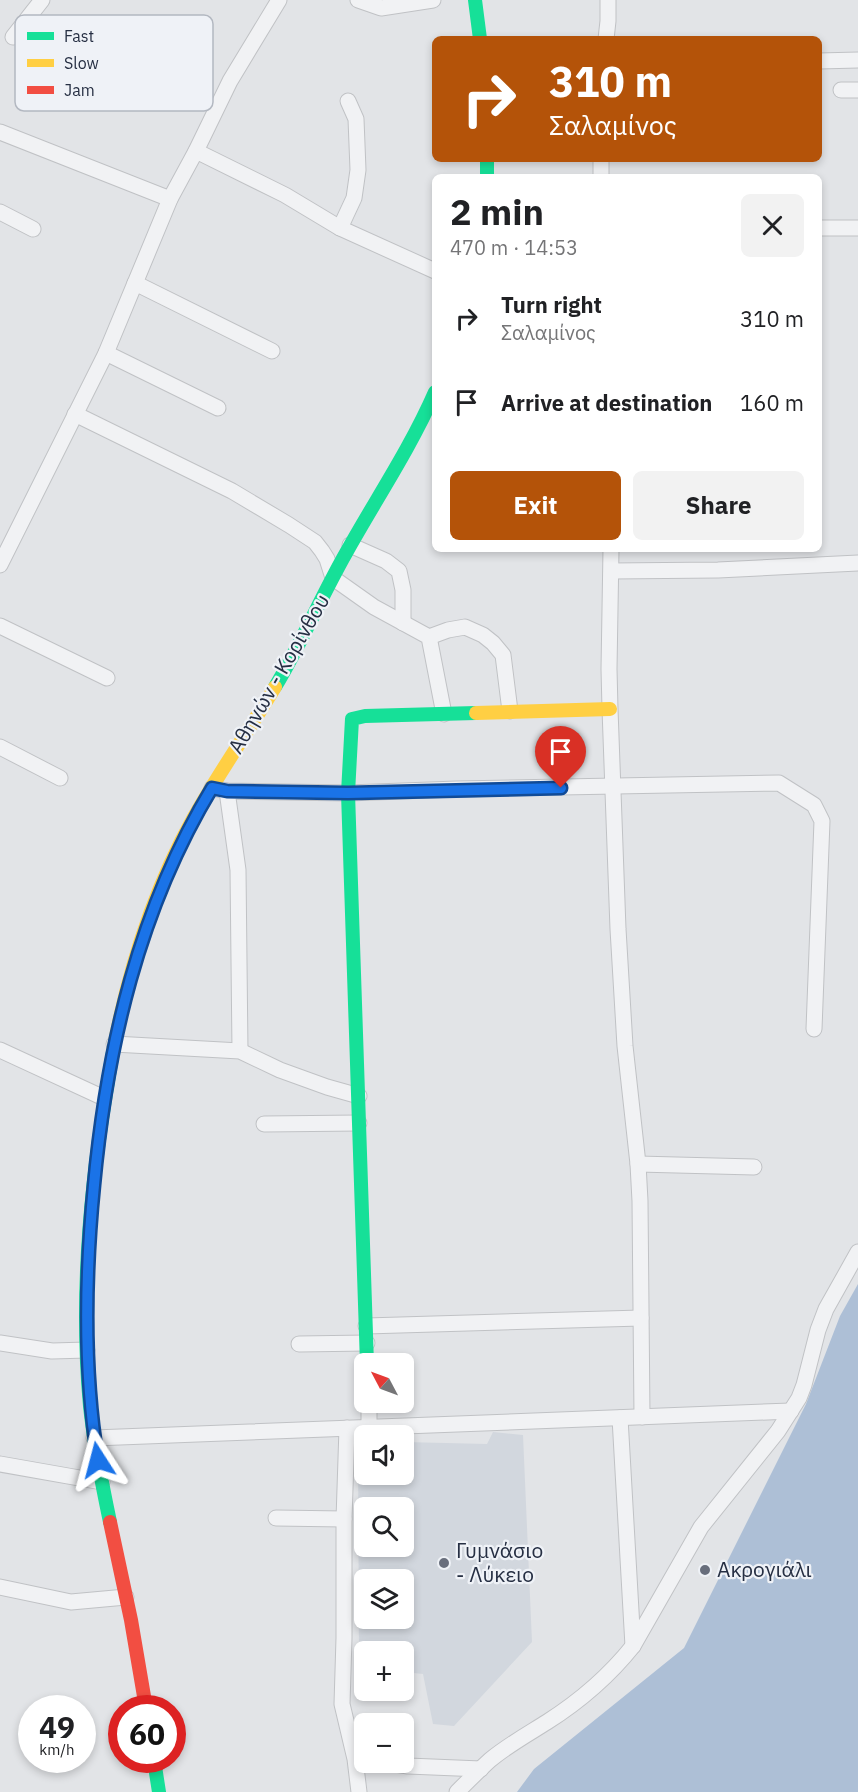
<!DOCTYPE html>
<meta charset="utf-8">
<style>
:root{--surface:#fff;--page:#f2f2f2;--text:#202124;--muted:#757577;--accent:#b45309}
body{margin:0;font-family:"IBM Plex Sans",sans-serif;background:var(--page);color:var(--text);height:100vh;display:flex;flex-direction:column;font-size:22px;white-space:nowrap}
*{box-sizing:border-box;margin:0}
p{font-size:20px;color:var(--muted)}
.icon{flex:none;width:33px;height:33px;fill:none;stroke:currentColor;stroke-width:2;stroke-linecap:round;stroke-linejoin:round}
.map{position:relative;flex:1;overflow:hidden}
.panel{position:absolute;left:432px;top:174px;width:390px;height:378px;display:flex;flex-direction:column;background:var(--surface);border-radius:9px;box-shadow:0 3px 9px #0003}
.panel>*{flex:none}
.banner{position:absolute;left:432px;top:36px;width:390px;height:126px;border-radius:9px;box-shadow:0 3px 9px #0003;background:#b45309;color:#fff;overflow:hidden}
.needle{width:39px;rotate:311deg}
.fabs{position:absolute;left:354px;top:1353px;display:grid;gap:12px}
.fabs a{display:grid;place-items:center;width:60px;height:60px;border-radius:9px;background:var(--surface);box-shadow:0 3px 9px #0003;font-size:30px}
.speed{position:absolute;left:18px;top:1695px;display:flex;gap:12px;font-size:30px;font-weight:700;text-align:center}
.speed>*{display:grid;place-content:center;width:78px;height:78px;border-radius:50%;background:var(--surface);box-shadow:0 3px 9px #0003;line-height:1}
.speed small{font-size:15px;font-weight:400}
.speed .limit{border:9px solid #d22;background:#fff;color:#111}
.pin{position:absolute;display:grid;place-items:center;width:51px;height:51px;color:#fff;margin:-62px -26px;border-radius:50% 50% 50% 0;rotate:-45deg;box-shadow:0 0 6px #0007}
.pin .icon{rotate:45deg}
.me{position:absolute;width:66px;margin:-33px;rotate:351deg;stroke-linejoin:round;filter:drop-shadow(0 0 4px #0008)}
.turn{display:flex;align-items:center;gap:21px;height:126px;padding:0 18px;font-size:27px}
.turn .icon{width:78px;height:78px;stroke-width:2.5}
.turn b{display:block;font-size:42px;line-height:51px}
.round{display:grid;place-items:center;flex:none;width:63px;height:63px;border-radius:9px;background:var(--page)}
.summary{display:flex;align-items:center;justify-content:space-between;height:102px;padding:0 18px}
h1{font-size:36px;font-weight:700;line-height:45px}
.button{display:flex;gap:12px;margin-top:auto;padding:12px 18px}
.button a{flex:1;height:69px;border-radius:9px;background:var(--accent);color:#fff;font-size:24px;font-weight:700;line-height:69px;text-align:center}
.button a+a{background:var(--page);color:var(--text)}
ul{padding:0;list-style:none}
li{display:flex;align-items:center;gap:18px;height:84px;padding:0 18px}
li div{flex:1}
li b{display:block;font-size:22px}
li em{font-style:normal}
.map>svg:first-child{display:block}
.built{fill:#d2d7de;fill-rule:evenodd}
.water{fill:#adbfd6}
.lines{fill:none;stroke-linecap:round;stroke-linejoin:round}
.street-casing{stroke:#c0c2c5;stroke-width:17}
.street{stroke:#f1f2f4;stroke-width:15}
.fast{stroke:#16e098;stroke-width:14}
.slow{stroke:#ffcf43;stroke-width:14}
.jam{stroke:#f24e42;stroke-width:14}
.route-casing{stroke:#114b97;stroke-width:15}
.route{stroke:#1a73e8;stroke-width:10}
.poi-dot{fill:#686e7c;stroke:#eff2f7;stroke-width:2}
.labels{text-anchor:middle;stroke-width:4.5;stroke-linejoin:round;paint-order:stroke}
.street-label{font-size:21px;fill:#262f43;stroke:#eff2f7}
.poi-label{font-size:21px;fill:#262f43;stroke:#eff2f7;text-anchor:start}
.key{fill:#eff2f7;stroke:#b3b8c1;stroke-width:1.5}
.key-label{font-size:16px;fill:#262f43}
</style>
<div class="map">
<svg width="858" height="1792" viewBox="0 0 858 1792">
<rect width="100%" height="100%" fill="#e2e4e7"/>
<!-- built -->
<path class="built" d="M493,1432L523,1435L532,1642L454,1726L433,1724L423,1674L404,1672V1652H364V1668L359,1667L358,1441H364V1474H404V1442L487,1444ZM364,1508H404V1546H364ZM364,1580H404V1618H364Z"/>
<!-- water -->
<path class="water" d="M858,1284V1792H517L534,1769L684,1648L806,1404L840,1316Z"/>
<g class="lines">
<defs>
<g id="street">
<path d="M358,0L381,8L433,0"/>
<path d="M13,37L42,0"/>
<path d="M606,39L608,21V0"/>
<path d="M819,61L858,60"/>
<path d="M841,90H858"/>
<path d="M0,132L170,199"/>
<path d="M196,151L285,195L340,228L435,271"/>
<path d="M601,159V177"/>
<path d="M0,212L33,229"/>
<path d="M340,228L354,198L358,170L356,119L348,101"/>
<path d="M819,228H858"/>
<path d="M135,283L272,351"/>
<path d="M106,353L218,408"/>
<path d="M75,414L232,491L289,525L315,542L322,551L327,559L333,578L374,607L429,637L444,714"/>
<path d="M350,545L386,561L399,571L403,590V623"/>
<path d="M611,549L609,669L610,709L618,929L625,1046L638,1164L640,1201L642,1417"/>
<path d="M0,565L106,353L170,199L196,151L230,81L279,0"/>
<path d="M612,571L718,570L858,563"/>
<path d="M0,626L107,678"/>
<path d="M429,637L448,630L465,627L483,635L493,643L503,655L510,711"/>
<path d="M0,747L60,778"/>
<path d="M212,788L227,791L348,793L457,789L779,783L814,805L822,821L814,1029"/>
<path d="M227,791L238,870L240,1051"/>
<path d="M114,1044L240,1051L280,1070L327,1087L359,1096"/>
<path d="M0,1050L104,1098"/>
<path d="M264,1124L359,1123"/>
<path d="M638,1164L754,1167"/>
<path d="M366,1326L641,1318"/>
<path d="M0,1343L52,1351L87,1350"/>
<path d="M299,1344L367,1343"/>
<path d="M369,1402V1427"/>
<path d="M620,1418L633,1646"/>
<path d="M347,1428L344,1519V1638L342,1704L355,1759L359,1792"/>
<path d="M94,1438L791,1411"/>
<path d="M0,1464L102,1482"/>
<path d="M276,1518L344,1519"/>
<path d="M0,1587L71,1602L126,1597"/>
<path d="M382,1762L408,1766L481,1769"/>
<path d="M457,1792C468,1781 479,1770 490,1760C508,1745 528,1734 547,1722C580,1701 609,1676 633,1646L701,1527L778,1431L799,1398L804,1385L818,1330L826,1309L858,1252"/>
</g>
</defs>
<!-- street casing -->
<use href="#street" class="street-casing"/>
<!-- street -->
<use href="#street" class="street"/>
<!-- fast -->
<g class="fast">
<path d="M475,0L480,39"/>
<path d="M487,159V177"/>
<path d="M275,687C301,644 321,597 346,553C376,499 410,449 435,392"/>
<path d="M367,1364L348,793L352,719L365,716L476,713"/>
<path d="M110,1522C102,1484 94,1445 90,1406C79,1288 92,1168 113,1052"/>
<path d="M154,1760L159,1792"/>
</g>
<!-- slow -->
<g class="slow">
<path d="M476,713L610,709"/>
<path d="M113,1052C128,972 153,891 193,819C218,774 248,732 275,687"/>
</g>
<!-- jam -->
<path class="jam" d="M110,1522L131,1620L146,1708"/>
</g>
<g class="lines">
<defs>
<path id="route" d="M98,1460C83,1369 85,1276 94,1185C107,1046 139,909 212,788L227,791L348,793L561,788"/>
</defs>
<!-- route casing -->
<use href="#route" class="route-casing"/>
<!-- route -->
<use href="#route" class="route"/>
</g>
<!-- markers -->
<g class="poi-dot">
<circle cx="444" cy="1563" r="6"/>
<circle cx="705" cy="1570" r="6"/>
</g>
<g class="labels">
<!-- street labels -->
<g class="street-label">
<text transform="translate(279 674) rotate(-60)" y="7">Αθηνών - Κορίνθου</text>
</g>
<!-- poi labels -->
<g class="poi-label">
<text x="456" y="1558">Γυμνάσιο<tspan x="456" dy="24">- Λύκειο</tspan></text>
<text x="717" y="1577">Ακρογιάλι</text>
</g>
</g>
<!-- legend -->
<rect x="15" y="15" width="198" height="96" rx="9" class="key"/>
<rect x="27" y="32" width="27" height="8" fill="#16e098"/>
<rect x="27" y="59" width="27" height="8" fill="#ffcf43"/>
<rect x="27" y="86" width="27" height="8" fill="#f24e42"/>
<g class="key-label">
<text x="64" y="42">Fast</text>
<text x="64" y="69">Slow</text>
<text x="64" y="96">Jam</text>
</g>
</svg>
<div class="fabs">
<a><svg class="needle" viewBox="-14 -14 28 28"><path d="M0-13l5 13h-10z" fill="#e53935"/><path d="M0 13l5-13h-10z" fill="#757577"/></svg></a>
<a><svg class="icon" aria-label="sound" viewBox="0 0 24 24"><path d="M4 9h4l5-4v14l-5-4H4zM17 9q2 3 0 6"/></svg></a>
<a><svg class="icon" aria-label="search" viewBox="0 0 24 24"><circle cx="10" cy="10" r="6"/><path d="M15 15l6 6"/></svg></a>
<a><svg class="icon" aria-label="layers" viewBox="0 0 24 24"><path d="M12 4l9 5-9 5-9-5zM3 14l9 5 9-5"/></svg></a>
<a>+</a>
<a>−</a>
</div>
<div class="speed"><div>49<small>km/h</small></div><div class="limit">60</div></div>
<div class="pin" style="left:561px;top:788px;background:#d93025"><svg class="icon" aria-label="arrive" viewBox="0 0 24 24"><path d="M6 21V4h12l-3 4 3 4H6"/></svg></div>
<svg class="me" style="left:98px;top:1460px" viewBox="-20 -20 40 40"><path d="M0-17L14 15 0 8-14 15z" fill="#1a73e8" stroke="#fff" stroke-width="4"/></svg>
<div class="banner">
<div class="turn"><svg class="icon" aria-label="right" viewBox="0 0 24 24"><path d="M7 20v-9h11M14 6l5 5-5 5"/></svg><div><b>310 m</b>Σαλαμίνος</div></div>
</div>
<section class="panel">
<div class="summary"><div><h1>2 min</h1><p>470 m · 14:53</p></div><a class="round"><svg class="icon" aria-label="close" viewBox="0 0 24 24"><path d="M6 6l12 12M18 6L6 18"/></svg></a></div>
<ul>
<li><svg class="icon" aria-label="right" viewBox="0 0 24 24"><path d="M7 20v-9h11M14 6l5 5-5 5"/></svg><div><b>Turn right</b><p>Σαλαμίνος</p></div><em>310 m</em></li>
<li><svg class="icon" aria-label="arrive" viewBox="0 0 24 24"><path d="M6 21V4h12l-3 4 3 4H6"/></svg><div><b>Arrive at destination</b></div><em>160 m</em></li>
</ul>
<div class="button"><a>Exit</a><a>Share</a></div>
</section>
</div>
